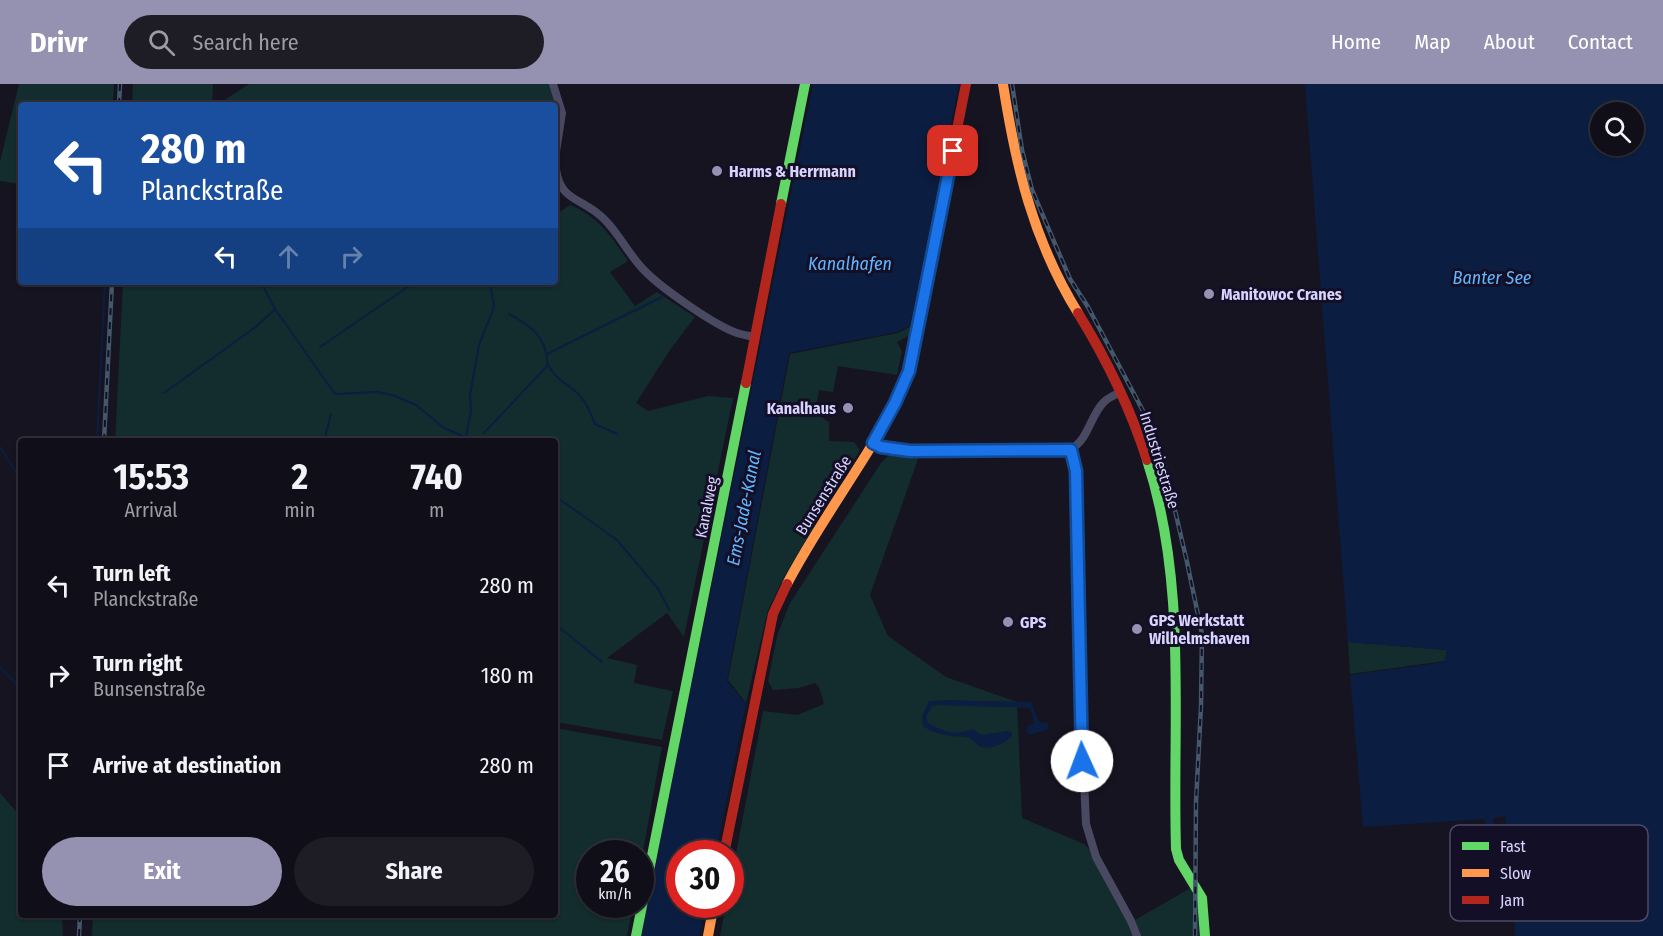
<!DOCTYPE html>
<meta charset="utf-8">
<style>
:root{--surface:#100f19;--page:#1e1d26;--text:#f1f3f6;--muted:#9c9ca2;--line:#302f38;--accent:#9591b1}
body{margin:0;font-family:"Fira Sans Condensed",sans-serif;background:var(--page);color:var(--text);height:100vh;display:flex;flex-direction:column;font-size:22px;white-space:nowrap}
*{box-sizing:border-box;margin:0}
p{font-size:20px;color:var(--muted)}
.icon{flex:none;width:33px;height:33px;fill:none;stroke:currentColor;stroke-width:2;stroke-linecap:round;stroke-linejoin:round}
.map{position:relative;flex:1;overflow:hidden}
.details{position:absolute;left:18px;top:354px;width:540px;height:480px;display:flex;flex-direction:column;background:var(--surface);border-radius:6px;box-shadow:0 2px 4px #0004,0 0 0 2px var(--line)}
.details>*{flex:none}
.guide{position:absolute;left:18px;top:18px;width:540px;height:183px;border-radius:6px;box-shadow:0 2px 4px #0004,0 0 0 2px var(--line);background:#1a4fa0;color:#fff;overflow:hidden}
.controls{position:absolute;left:1590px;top:18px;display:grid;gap:12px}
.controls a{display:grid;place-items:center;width:54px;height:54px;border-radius:50%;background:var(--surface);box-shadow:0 2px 4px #0004,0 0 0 2px var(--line);font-size:30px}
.speed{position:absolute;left:576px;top:756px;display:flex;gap:12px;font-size:30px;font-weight:700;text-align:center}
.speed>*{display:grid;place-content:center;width:78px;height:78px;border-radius:50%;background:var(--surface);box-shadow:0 2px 4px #0004,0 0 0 2px var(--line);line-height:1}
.speed small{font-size:15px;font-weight:400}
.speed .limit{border:9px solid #d22;background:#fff;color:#111}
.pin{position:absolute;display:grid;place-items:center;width:51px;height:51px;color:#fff;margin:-26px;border-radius:12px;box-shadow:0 3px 9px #0006}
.me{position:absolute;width:66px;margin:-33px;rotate:358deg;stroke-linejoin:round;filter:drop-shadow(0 0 4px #0008)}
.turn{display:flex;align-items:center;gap:21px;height:126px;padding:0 24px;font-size:27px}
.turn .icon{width:78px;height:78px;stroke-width:2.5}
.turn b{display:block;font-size:42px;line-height:51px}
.lanes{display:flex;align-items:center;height:57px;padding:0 24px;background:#0003;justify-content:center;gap:30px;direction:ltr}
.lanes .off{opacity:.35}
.eta{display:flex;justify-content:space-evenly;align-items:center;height:102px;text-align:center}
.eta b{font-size:36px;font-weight:700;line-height:42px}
.action{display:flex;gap:12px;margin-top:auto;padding:12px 24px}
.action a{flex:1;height:69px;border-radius:36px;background:var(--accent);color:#fff;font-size:24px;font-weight:700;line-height:69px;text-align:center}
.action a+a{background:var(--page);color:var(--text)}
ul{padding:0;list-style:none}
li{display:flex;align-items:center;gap:18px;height:90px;padding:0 24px}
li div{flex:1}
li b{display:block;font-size:22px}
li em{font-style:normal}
header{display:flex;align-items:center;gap:36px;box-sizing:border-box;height:84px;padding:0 30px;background:var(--accent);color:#fff}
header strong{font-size:28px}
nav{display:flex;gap:33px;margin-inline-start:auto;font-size:21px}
.search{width:420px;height:54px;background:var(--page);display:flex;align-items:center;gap:15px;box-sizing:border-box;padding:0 21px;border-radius:33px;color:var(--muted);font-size:22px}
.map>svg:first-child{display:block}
.green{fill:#132c2d}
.water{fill:#0b1e41;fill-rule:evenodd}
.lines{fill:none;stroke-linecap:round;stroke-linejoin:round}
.stream{stroke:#0b1e41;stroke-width:2}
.street{stroke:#4a4962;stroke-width:8}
.fast{stroke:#63d668;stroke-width:10}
.slow{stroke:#ff974d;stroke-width:10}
.jam{stroke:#b3261e;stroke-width:10}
.rail-casing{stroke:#43596b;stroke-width:4.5}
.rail{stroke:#130f26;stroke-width:2;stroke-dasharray:7;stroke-linecap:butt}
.route-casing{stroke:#114b97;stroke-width:15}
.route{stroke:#1a73e8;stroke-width:10}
.poi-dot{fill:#9591b1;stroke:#130f26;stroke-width:2}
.labels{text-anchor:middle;stroke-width:6;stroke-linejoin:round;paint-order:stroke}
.poi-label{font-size:16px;font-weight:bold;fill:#d9d4ff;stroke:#130f26;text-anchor:start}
.street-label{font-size:16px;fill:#d9d4ff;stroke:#130f26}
.water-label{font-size:18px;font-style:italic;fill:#62b6ff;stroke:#130f26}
.key{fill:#130f26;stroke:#4e4a67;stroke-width:1.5}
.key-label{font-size:16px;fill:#d9d4ff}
</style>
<header>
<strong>Drivr</strong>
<div class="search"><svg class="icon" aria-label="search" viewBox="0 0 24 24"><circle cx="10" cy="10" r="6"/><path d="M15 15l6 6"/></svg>Search here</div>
<nav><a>Home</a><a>Map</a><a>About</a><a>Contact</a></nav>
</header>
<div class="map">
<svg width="1663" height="852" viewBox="0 0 1663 852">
<rect width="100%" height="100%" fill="#161421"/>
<!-- green -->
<g class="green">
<path d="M19,0H114L113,21H21V100L0,97V78Z"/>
<path d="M133,0H213L212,21H132Z"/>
<path d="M249,0H551L554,21H217Z"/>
<path d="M570,121C598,132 612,153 628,177L610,188L635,222L657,208L695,233L670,266L636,319L648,327L708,312L733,314L684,553L667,529L607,574L637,581L634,599L673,607L662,656L555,638V357H115L123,198H555V131Z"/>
<path d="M910,243L912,250L897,258L902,267L897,291L838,282L833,308L819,306L815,329L829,338V357L854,358L860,366L785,491L768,526L746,619L728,596L790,270L898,249Z"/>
<path d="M890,370L918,375L870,511L888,552L946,593L1017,618L1022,734L1084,760L1098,775L1135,852H720L726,821L730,820L731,796L763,627L797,631L824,620L819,603L815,599L799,604L773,606L768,597L777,552L790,519L881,379Z"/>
<path d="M1348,558L1447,566L1445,577L1350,590Z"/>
<path d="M555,644L662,663L641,778L640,770H590V820L633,821L627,852H92L93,831H555Z"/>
<path d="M0,709L21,733V831H62L63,852H0Z"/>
<path d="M1194,802L1200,819V852H1141L1135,836Z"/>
</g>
<!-- water -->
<g class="water">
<path d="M813,0H959L910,242L897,248L789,269L727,597L746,620L716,769L680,770V820L706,821L699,852H641Z"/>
<path d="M1305,0H1663V852H1515L1505,732L1493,734L1496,789L1490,790L1485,735L1363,743L1350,591L1445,578L1447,566L1348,558ZM1600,28H1634V62H1600Z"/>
<path d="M949,616L1031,618L1039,638L1048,639L1049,645L1029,651L1026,646L1029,641L1034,639L1030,624L936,621L931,623L926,634L929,640C947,648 953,652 973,645L981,651L1007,647L1011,648L1012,652C1006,659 991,666 981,663C975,660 972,653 965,653C950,652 935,651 923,642L922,632L929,617Z"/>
</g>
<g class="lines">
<!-- stream -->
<g class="stream">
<path d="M261,198L275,225L335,310L378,308L395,312L416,321L444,344L474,357"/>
<path d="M320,263L415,198"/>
<path d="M547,270L662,213"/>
<path d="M548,281C557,296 563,297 575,307C586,316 590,328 595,340L617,350"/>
<path d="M164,309L257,242L274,226"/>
<path d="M484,349L548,281C546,253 532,242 509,230"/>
<path d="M466,352L471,328L470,311L479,261L494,223L490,198"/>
<path d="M97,357L105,198"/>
<path d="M324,357L331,330"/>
<path d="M0,363L21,396"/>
<path d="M555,412L617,456L659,506L669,526"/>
<path d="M555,540L602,578"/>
<path d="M0,583L21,605"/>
</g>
<!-- street -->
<g class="street">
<path d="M553,0L562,29L555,74"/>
<path d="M555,76C557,120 581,111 605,136C619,150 628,169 642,184C658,202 714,241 737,249C743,251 749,252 755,253"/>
<path d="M873,359L881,363L910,367H1065C1088,362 1089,332 1104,318C1109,313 1115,311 1121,308"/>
<path d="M1071,366L1076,387L1079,583L1086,740L1096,773L1131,837L1137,852"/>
</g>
<!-- fast -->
<g class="fast">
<path d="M781,120L805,0"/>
<path d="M1147,376C1188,501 1172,636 1176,765L1179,776L1202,814L1205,852"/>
<path d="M636,852L746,299"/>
</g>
<!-- slow -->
<g class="slow">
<path d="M1003,0C1016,83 1033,156 1078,229"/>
<path d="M787,500C812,452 844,407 872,361C886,337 904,310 910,282"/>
<path d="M708,852L714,820"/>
</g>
<!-- jam -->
<g class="jam">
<path d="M1078,229C1107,276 1130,323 1147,376"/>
<path d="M910,282L966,0"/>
<path d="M746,299L781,120"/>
<path d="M724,770L773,530L787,500"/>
</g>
<defs>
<g id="rail">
<path d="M1012,0L1022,66L1032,106L1070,195L1088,223L1151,342L1164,379L1187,478L1202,550L1201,622L1196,718L1195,852"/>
<path d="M119,21L120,0"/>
<path d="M104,357L112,198"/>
<path d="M79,852L80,831"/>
</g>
</defs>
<!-- rail casing -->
<use href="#rail" class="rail-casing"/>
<!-- rail -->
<use href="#rail" class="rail"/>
</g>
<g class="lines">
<defs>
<path id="route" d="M953,67L909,287L895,319L873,359L881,363L910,367L1071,366L1076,387L1082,677"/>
</defs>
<!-- route casing -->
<use href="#route" class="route-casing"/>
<!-- route -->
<use href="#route" class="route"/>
</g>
<!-- markers -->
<g class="poi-dot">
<circle cx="717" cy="87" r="6"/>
<circle cx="1209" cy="210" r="6"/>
<circle cx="848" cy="324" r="6"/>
<circle cx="1008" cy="538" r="6"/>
<circle cx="1137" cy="545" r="6"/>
</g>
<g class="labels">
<!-- poi labels -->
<g class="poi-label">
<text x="729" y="93">Harms &amp; Herrmann</text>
<text x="1221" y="216">Manitowoc Cranes</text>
<text x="836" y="330" text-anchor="end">Kanalhaus</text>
<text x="1149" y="542">GPS Werkstatt<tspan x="1149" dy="18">Wilhelmshaven</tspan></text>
<text x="1020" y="544">GPS</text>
</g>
<!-- street labels -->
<g class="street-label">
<text transform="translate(1160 376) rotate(73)" y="6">Industriestraße</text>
<text transform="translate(823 411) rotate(-58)" y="6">Bunsenstraße</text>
<text transform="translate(706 423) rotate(-79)" y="6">Kanalweg</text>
</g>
<!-- water labels -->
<g class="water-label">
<text x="850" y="186">Kanalhafen</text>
<text x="1492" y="200">Banter See</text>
<text transform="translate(744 424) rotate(-79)" y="6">Ems-Jade-Kanal</text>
</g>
</g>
<!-- legend -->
<rect x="1450" y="741" width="198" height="96" rx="9" class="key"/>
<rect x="1462" y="758" width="27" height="8" fill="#63d668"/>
<rect x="1462" y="785" width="27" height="8" fill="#ff974d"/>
<rect x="1462" y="812" width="27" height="8" fill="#b3261e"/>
<g class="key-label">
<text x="1500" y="768">Fast</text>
<text x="1500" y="795">Slow</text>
<text x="1500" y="822">Jam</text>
</g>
</svg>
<div class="controls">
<a><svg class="icon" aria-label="search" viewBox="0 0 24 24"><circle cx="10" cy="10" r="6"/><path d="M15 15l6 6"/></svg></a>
</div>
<div class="speed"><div>26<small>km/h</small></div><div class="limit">30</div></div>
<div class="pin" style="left:953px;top:67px;background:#d93025"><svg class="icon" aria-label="arrive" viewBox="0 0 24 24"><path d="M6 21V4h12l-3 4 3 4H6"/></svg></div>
<svg class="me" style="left:1082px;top:677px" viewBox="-20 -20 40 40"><circle r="19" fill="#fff"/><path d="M0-13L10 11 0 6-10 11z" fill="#1a73e8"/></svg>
<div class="guide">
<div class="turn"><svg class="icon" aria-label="left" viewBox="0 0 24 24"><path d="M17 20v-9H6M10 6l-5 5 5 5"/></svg><div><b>280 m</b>Planckstraße</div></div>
<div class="lanes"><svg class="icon" aria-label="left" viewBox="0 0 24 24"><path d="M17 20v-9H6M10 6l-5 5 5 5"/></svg><svg class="icon off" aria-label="ahead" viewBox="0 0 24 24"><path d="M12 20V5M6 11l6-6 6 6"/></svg><svg class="icon off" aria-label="right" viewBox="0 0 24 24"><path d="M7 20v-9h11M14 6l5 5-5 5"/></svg></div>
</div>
<section class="details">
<div class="eta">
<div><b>15:53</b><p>Arrival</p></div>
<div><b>2</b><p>min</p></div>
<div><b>740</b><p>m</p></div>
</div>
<ul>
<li><svg class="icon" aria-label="left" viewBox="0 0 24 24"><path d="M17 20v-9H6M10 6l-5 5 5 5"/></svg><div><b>Turn left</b><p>Planckstraße</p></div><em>280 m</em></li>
<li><svg class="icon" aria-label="right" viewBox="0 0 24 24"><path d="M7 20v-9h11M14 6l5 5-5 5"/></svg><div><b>Turn right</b><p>Bunsenstraße</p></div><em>180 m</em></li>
<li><svg class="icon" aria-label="arrive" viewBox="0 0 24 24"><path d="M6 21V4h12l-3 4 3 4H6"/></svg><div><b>Arrive at destination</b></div><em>280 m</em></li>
</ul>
<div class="action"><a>Exit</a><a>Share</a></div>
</section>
</div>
